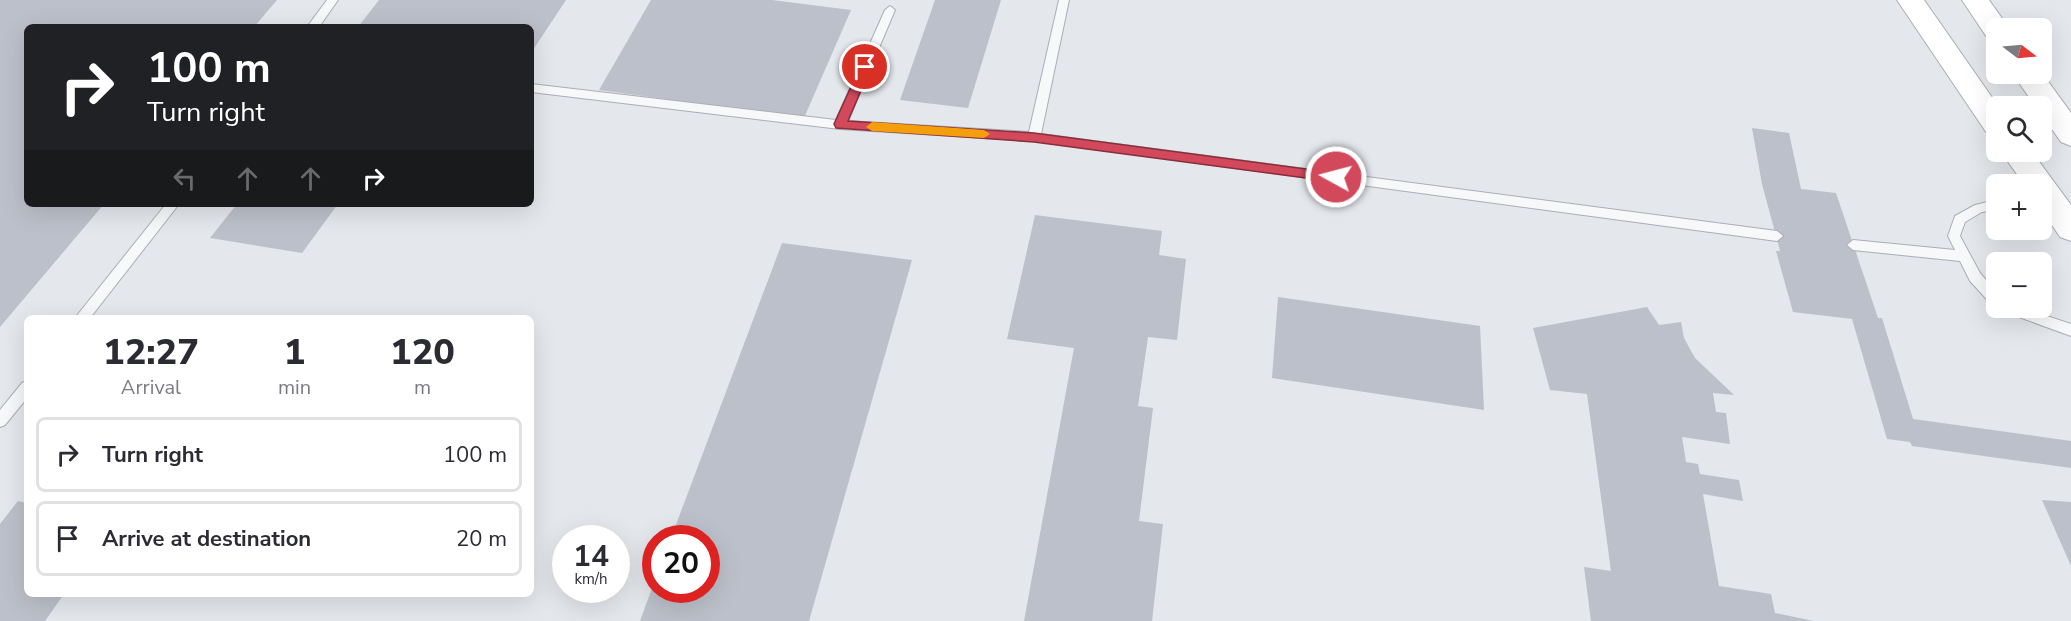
<!DOCTYPE html>
<meta charset="utf-8">
<style>
:root{--surface:#fff;--page:#f2f2f3;--text:#2b2b33;--muted:#7c7c81;--line:#e1e1e2}
body{margin:0;font-family:"Nunito Sans",sans-serif;background:var(--page);color:var(--text);height:100vh;display:flex;flex-direction:column;font-size:22px;white-space:nowrap}
*{box-sizing:border-box;margin:0}
p{font-size:20px;color:var(--muted)}
.icon{flex:none;width:33px;height:33px;fill:none;stroke:currentColor;stroke-width:2;stroke-linecap:round;stroke-linejoin:round}
.map{position:relative;flex:1;overflow:hidden}
.sheet{position:absolute;left:24px;top:315px;width:510px;height:282px;display:flex;flex-direction:column;background:var(--surface);border-radius:9px;box-shadow:0 6px 24px #0002}
.sheet>*{flex:none}
.hud{position:absolute;left:24px;top:24px;width:510px;height:183px;border-radius:9px;box-shadow:0 6px 24px #0002;background:#202124;color:#fff;overflow:hidden}
.needle{width:39px;rotate:106deg}
.buttons{position:absolute;left:1986px;top:18px;display:grid;gap:12px}
.buttons a{display:grid;place-items:center;width:66px;height:66px;border-radius:9px;background:var(--surface);box-shadow:0 6px 24px #0002;font-size:30px}
.speed{position:absolute;left:552px;top:525px;display:flex;gap:12px;font-size:30px;font-weight:700;text-align:center}
.speed>*{display:grid;place-content:center;width:78px;height:78px;border-radius:50%;background:var(--surface);box-shadow:0 6px 24px #0002;line-height:1}
.speed small{font-size:15px;font-weight:400}
.speed .limit{border:9px solid #d22;background:#fff;color:#111}
.pin{position:absolute;display:grid;place-items:center;width:51px;height:51px;color:#fff;margin:-26px;border:3px solid #fff;border-radius:50%;box-shadow:0 2px 6px #0007}
.me{position:absolute;width:66px;margin:-33px;rotate:277deg;stroke-linejoin:round;filter:drop-shadow(0 0 4px #0008)}
.turn{display:flex;align-items:center;gap:21px;height:126px;padding:0 24px;font-size:27px}
.turn .icon{width:78px;height:78px;stroke-width:2.5}
.turn b{display:block;font-size:42px;line-height:51px}
.lanes{display:flex;align-items:center;height:57px;padding:0 24px;background:#0003;justify-content:center;gap:30px;direction:ltr}
.lanes .off{opacity:.35}
.eta{display:flex;justify-content:space-evenly;align-items:center;height:102px;text-align:center}
.eta b{font-size:36px;font-weight:800;line-height:42px}
ul{padding:0;list-style:none}
li{display:flex;align-items:center;gap:18px;height:75px;margin:0 12px 9px;padding:0 12px;border:3px solid var(--line);border-radius:9px}
li div{flex:1}
li b{display:block;font-size:22px}
li em{font-style:normal}
.map>svg:first-child{display:block}
.building{fill:#bbc0ca}
.lines{fill:none;stroke-linecap:round;stroke-linejoin:round}
.lane-casing{stroke:#a9aeb7;stroke-width:2}
.secondary-casing{stroke:#a9aeb7;stroke-width:2}
.lane{fill:#f7f8fa;fill-rule:evenodd}
.secondary{fill:#fff;fill-rule:evenodd}
.route{fill:#d1495b;stroke:#882f3b;stroke-width:1.5}
.slow{fill:#f59e0b}
</style>
<div class="map">
<svg width="2071" height="621" viewBox="0 0 2071 621">
<rect width="100%" height="100%" fill="#e4e7ec"/>
<!-- building -->
<g class="building">
<path d="M0,0H277L254,27H27V204H104L0,327Z"/>
<path d="M379,0H566L531,53V27H358Z"/>
<path d="M651,0H772L851,10L804,118L599,90Z"/>
<path d="M935,0H1001L968,108L900,100Z"/>
<path d="M1752,128L1789,133L1801,189L1836,193L1878,318H1882L1913,419L2071,441V468L1912,446L1910,442L1887,439L1852,319L1793,312L1776,251H1780L1762,184Z"/>
<path d="M237,204H338L302,253L210,238Z"/>
<path d="M1035,215L1162,231L1159,255L1186,259L1177,340L1148,337L1138,406L1153,408L1139,521L1163,524L1152,621H1024L1074,348L1007,339Z"/>
<path d="M782,243L912,260L809,621H640L655,580L656,590H706V538H671Z"/>
<path d="M1278,297L1480,326L1484,410L1272,378Z"/>
<path d="M1647,307L1659,325L1681,322L1684,338L1695,358L1734,395L1713,393L1716,412L1726,413L1730,444L1682,437L1686,462L1698,464L1700,474L1739,480L1743,501L1703,494L1719,586L1771,594L1775,613L1814,621H1591L1584,567L1611,571L1587,394L1550,390L1533,328Z"/>
<path d="M2042,500L2071,502V566Z"/>
<path d="M18,501L27,503V594H64L45,621H0V524Z"/>
</g>
<g class="lines">
<defs>
<g id="lane">
<path d="M327,0H338L319,27H307Z"/>
<path d="M1059,0H1069L1041,134L1777,231L1783,236L1777,241L1034,141L840,129L531,92V84L836,120L885,10L890,6L895,10L848,121L1029,132Z"/>
<path d="M1996,200V210L1982,212L1965,222L1960,236L1980,273L1996,292V305L1991,304L1970,281L1960,261L1853,250L1847,245L1853,240L1955,250L1948,236L1955,216L1975,205Z"/>
<path d="M166,204H179L90,318H75Z"/>
<path d="M2003,308H2023L2071,324V336L2005,312Z"/>
<path d="M27,381V398L5,425L0,427V410L22,383Z"/>
</g>
<g id="secondary">
<path d="M1897,0H1924L1998,106H1996V135L1986,132Z"/>
<path d="M1962,0H1989L2009,28H1996V39L1986,36Z"/>
<path d="M2042,73L2071,113V146L2061,142L2042,115V106H2035L2013,74Z"/>
<path d="M2001,152H2032L2071,205V241L2060,237L2042,210V184H2024Z"/>
</g>
</defs>
<!-- lane casing -->
<use href="#lane" class="lane-casing"/>
<!-- secondary casing -->
<use href="#secondary" class="secondary-casing"/>
<!-- lane -->
<use href="#lane" class="lane"/>
<!-- secondary -->
<use href="#secondary" class="secondary"/>
</g>
<!-- route -->
<path class="route" d="M865,63L871,67L848,121L1034,133L1336,173L1342,177L1336,182L1034,142L836,128L834,124L860,67Z"/>
<!-- slow -->
<path class="slow" d="M872,122L984,130L990,134L984,138L872,131L866,127Z"/>
</svg>
<div class="buttons">
<a><svg class="needle" viewBox="-14 -14 28 28"><path d="M0-13l5 13h-10z" fill="#e53935"/><path d="M0 13l5-13h-10z" fill="#7c7c81"/></svg></a>
<a><svg class="icon" aria-label="search" viewBox="0 0 24 24"><circle cx="10" cy="10" r="6"/><path d="M15 15l6 6"/></svg></a>
<a>+</a>
<a>−</a>
</div>
<div class="speed"><div>14<small>km/h</small></div><div class="limit">20</div></div>
<div class="pin" style="left:865px;top:67px;background:#d93025"><svg class="icon" aria-label="arrive" viewBox="0 0 24 24"><path d="M6 21V4h12l-3 4 3 4H6"/></svg></div>
<svg class="me" style="left:1336px;top:177px" viewBox="-20 -20 40 40"><circle r="17" fill="#d1495b" stroke="#fff" stroke-width="3"/><path d="M0-11L8 9 0 5-8 9z" fill="#fff"/></svg>
<div class="hud">
<div class="turn"><svg class="icon" aria-label="right" viewBox="0 0 24 24"><path d="M7 20v-9h11M14 6l5 5-5 5"/></svg><div><b>100 m</b>Turn right</div></div>
<div class="lanes"><svg class="icon off" aria-label="left" viewBox="0 0 24 24"><path d="M17 20v-9H6M10 6l-5 5 5 5"/></svg><svg class="icon off" aria-label="ahead" viewBox="0 0 24 24"><path d="M12 20V5M6 11l6-6 6 6"/></svg><svg class="icon off" aria-label="ahead" viewBox="0 0 24 24"><path d="M12 20V5M6 11l6-6 6 6"/></svg><svg class="icon" aria-label="right" viewBox="0 0 24 24"><path d="M7 20v-9h11M14 6l5 5-5 5"/></svg></div>
</div>
<section class="sheet">
<div class="eta">
<div><b>12:27</b><p>Arrival</p></div>
<div><b>1</b><p>min</p></div>
<div><b>120</b><p>m</p></div>
</div>
<ul>
<li><svg class="icon" aria-label="right" viewBox="0 0 24 24"><path d="M7 20v-9h11M14 6l5 5-5 5"/></svg><div><b>Turn right</b></div><em>100 m</em></li>
<li><svg class="icon" aria-label="arrive" viewBox="0 0 24 24"><path d="M6 21V4h12l-3 4 3 4H6"/></svg><div><b>Arrive at destination</b></div><em>20 m</em></li>
</ul>
</section>
</div>
